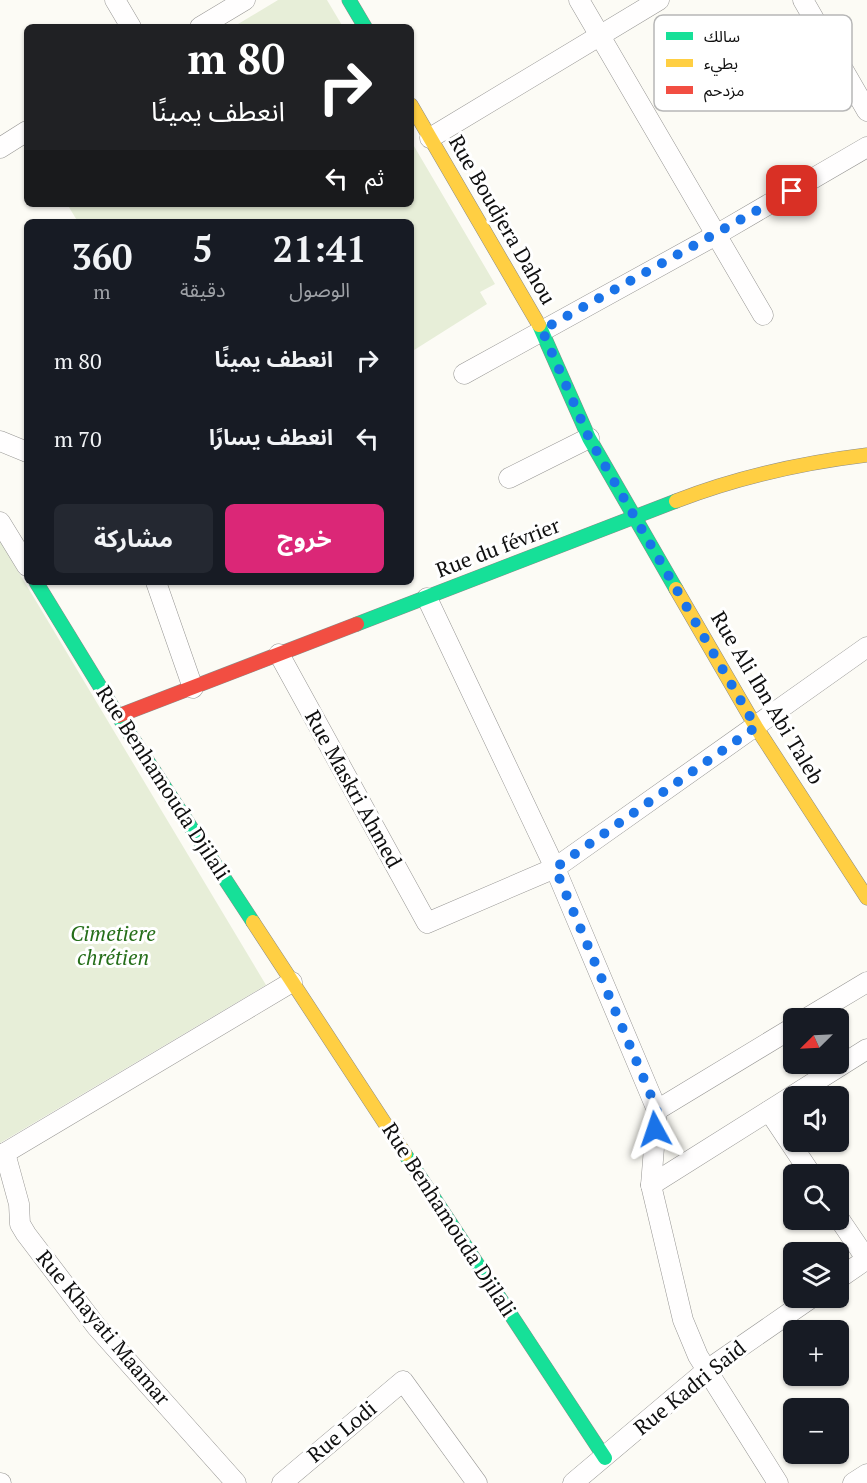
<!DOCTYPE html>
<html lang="ar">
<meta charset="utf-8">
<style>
:root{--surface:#171b24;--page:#242831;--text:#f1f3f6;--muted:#9ea1a6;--accent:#db2777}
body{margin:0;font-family:"PT Serif","Noto Sans Arabic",serif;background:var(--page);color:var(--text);direction:rtl;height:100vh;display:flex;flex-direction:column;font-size:22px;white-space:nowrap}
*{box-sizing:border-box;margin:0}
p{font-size:20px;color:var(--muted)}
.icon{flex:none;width:33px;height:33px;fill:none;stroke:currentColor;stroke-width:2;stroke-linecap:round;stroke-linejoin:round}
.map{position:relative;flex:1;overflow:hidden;direction:ltr}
.drawer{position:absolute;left:24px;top:219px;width:390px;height:366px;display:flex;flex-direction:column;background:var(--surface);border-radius:9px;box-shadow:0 2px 4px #0004;direction:rtl}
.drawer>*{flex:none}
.banner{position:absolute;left:24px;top:24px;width:390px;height:183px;border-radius:9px;box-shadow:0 2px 4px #0004;direction:rtl;background:#202124;color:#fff;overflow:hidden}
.needle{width:39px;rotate:246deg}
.buttons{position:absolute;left:783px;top:1008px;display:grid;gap:12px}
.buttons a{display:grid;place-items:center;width:66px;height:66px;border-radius:9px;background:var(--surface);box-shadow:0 2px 4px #0004;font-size:30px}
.pin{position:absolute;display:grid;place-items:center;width:51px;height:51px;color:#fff;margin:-26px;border-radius:12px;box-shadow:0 3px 9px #0006}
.me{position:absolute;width:66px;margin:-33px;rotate:355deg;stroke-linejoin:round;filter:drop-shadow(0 0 4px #0008)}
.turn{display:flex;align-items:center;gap:21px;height:126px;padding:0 30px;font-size:27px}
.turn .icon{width:78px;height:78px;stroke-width:2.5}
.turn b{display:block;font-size:42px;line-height:51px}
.then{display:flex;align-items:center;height:57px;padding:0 30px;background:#0003;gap:12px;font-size:22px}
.eta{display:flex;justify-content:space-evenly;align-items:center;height:102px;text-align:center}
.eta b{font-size:36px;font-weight:700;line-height:42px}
.cta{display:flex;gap:12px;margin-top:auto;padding:12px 30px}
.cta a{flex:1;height:69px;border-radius:9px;background:var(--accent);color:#fff;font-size:24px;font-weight:700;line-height:69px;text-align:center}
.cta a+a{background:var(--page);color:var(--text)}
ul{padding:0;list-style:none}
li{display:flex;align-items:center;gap:18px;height:78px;padding:0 30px}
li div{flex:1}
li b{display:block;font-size:22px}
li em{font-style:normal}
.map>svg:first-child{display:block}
.cemetery{fill:#e7eed8}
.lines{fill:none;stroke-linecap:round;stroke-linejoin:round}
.street-casing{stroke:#969593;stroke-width:21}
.fast-casing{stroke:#8c8c89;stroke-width:15}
.slow-casing{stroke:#8c8c89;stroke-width:15}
.jam-casing{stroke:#8c8c89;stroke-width:15}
.street{stroke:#fffefe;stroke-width:20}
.fast{stroke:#16e098;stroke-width:14}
.slow{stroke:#ffcf43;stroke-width:14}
.jam{stroke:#f24e42;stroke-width:14}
.route{stroke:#1a73e8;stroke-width:10;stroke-dasharray:0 18}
.labels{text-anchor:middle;stroke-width:6;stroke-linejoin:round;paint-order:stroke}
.street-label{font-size:21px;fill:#0f0f0f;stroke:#fff}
.park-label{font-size:21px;font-style:italic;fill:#256e19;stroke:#fff}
.key{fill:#fff;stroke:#b7b7b7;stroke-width:1.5}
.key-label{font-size:16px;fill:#0f0f0f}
</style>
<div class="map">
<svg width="867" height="1483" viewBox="0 0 867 1483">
<rect width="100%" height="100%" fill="#fcfbf5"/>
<!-- cemetery -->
<g class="cemetery">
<path d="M278,0H327L343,27H233Z"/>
<path d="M411,141L495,284L480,292L487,304L411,352V222H78L67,204H411Z"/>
<path d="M0,541L266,985L0,1143Z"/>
</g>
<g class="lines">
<defs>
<g id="street">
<path d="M115,0L131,27"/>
<path d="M579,0L763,315"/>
<path d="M803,0L867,111"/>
<path d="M200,27L245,0"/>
<path d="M430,138L659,0"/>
<path d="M0,148L27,131"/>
<path d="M464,374L716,235L867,147"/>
<path d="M0,441L27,452"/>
<path d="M509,478L589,438"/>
<path d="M0,522L27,566"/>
<path d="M156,582L193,688"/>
<path d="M427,598L555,868L657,1110L651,1185L683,1320L698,1356L778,1483"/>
<path d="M279,654L427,923L555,868L867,647"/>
<path d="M807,1018L867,982"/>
<path d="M657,1110L794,1027"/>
<path d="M769,1111L811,1174"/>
<path d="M5,1153L19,1204L20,1224L26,1234L96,1326L236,1483"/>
<path d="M0,1156L292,982"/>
<path d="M651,1185L867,1049"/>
<path d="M838,1217L867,1260"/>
<path d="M838,1279L867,1259"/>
<path d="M0,1483H1"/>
<path d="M282,1483L403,1381L477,1483"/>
<path d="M573,1483L707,1370L811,1298"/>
<path d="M853,1483L867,1474"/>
</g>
<g id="fast">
<path d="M349,0L365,27"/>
<path d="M539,325L589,438L676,589"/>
<path d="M36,582L118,716L253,922"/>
<path d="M357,624L676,501"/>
<path d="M405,1154L605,1458"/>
</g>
<g id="slow">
<path d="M411,105L539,325"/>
<path d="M676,501C738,477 801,463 867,455"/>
<path d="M676,589L756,727L867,898"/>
<path d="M253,922L405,1154"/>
</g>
<path id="jam" d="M118,716L357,624"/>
</defs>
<!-- street casing -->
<use href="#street" class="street-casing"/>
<!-- fast casing -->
<use href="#fast" class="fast-casing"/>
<!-- slow casing -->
<use href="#slow" class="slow-casing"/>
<!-- jam casing -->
<use href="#jam" class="jam-casing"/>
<!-- street -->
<use href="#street" class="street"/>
<!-- fast -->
<use href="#fast" class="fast"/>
<!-- slow -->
<use href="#slow" class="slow"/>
<!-- jam -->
<use href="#jam" class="jam"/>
</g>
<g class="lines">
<!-- route -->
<path class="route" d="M655,1129L657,1110L555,868L756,727L589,438L542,330L792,191"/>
</g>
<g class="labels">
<!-- street labels -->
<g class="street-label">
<text transform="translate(502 220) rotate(60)" y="7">Rue Boudjera Dahou</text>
<text transform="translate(498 548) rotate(-21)" y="7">Rue du février</text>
<text transform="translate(767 698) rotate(59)" y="7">Rue Ali Ibn Abi Taleb</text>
<text transform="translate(163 783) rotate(57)" y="7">Rue Benhamouda Djilali</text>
<text transform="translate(353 789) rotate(61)" y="7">Rue Maskri Ahmed</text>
<text transform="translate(449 1220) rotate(57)" y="7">Rue Benhamouda Djilali</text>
<text transform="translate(103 1328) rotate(50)" y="7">Rue Khayati Maamar</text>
<text transform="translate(690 1388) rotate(-39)" y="7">Rue Kadri Said</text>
<text transform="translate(342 1432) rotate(-40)" y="7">Rue Lodi</text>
</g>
<!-- park labels -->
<g class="park-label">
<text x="113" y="941">Cimetiere<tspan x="113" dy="24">chrétien</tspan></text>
</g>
</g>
<!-- legend -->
<rect x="654" y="15" width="198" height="96" rx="9" class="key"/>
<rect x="666" y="32" width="27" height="8" fill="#16e098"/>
<rect x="666" y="59" width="27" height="8" fill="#ffcf43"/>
<rect x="666" y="86" width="27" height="8" fill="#f24e42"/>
<g class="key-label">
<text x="704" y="42">سالك</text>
<text x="704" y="69">بطيء</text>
<text x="704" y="96">مزدحم</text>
</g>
</svg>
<div class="buttons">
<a><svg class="needle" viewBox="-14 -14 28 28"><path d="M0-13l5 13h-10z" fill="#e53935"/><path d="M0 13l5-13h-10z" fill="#9ea1a6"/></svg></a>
<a><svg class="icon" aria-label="sound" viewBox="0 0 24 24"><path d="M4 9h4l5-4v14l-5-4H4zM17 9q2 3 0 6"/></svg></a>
<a><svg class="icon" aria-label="search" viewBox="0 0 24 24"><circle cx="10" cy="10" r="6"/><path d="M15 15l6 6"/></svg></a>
<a><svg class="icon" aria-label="layers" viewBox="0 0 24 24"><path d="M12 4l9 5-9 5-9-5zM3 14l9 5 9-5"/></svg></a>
<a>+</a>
<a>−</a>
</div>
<div class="pin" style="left:792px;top:191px;background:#d93025"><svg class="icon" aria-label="arrive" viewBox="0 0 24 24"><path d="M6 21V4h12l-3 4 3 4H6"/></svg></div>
<svg class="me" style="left:655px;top:1129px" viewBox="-20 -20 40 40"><path d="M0-17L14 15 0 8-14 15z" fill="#1a73e8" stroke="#fff" stroke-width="4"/></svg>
<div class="banner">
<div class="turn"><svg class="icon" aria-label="right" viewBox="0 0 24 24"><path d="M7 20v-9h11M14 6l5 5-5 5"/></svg><div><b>80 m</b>انعطف يمينًا</div></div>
<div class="then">ثم<svg class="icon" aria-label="left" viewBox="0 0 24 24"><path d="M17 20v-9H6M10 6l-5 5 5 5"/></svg></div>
</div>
<section class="drawer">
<div class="eta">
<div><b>21:41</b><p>الوصول</p></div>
<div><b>5</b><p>دقيقة</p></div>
<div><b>360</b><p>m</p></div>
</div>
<ul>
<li><svg class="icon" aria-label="right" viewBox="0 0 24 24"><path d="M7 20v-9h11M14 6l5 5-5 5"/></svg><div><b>انعطف يمينًا</b></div><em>80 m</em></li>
<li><svg class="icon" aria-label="left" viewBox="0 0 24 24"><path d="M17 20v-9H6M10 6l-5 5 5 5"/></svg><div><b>انعطف يسارًا</b></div><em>70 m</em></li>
</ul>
<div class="cta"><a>خروج</a><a>مشاركة</a></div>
</section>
</div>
